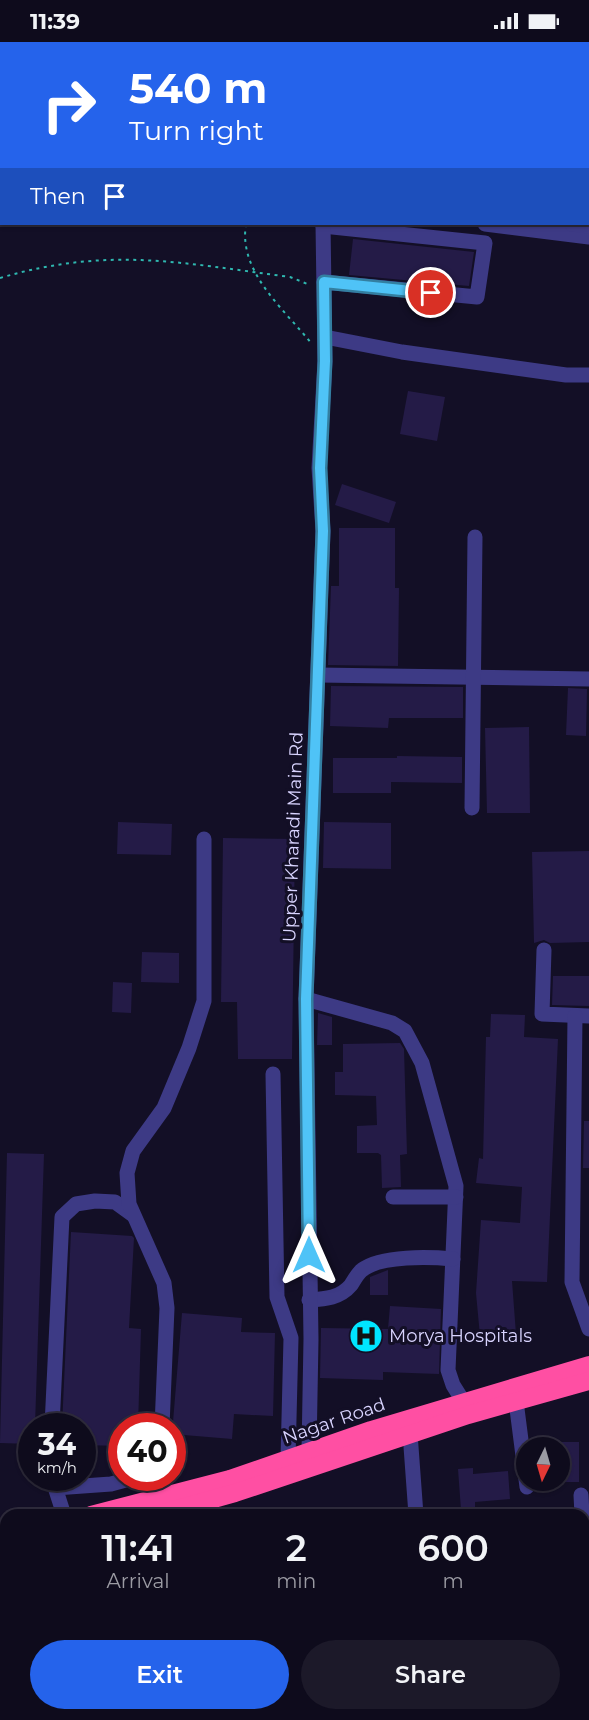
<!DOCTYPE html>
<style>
:root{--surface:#0e0b1c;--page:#1c1929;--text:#f1f3f6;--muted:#9b9ba3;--line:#2e2b3b;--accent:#2563eb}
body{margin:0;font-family:Montserrat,sans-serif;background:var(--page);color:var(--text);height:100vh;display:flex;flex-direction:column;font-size:22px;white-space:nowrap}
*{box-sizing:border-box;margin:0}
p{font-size:20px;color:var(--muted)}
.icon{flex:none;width:33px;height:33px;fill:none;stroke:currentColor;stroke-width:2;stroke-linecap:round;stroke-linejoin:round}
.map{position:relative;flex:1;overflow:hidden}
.drawer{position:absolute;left:0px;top:1467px;width:590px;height:212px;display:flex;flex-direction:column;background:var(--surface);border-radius:18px 18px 0 0;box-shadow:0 2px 4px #0004,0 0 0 2px var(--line)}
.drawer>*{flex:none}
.banner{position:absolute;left:0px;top:0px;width:590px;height:183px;box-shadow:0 2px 4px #0004,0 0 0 2px var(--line);background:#2563eb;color:#fff;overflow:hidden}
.needle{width:39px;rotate:185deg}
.tools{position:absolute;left:516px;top:1395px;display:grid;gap:12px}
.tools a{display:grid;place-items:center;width:54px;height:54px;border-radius:50%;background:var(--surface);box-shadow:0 2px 4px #0004,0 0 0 2px var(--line);font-size:30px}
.speed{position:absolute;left:18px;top:1371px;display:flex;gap:12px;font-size:30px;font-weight:700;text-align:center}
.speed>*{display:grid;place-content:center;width:78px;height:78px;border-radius:50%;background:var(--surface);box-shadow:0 2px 4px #0004,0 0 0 2px var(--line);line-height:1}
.speed small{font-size:15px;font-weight:400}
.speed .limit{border:9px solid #d22;background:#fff;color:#111}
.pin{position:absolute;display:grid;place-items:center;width:51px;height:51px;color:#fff;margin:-26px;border:3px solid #fff;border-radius:50%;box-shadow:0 2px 6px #0007}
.me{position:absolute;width:66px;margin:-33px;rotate:0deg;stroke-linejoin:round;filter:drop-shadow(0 0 4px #0008)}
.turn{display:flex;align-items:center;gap:21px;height:126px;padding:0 30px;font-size:27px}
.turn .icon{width:78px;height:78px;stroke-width:2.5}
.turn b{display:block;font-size:42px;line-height:51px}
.then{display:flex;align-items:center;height:57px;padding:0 30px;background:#0003;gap:12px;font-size:22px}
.eta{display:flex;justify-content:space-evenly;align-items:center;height:102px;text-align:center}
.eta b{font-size:36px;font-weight:600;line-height:42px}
.button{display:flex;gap:12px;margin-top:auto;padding:12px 30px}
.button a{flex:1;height:69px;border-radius:36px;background:var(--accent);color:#fff;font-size:24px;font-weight:600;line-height:69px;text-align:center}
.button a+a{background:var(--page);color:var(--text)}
.status{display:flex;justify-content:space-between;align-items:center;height:42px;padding:0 30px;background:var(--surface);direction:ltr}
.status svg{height:16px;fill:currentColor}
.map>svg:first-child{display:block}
.building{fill:#241b47}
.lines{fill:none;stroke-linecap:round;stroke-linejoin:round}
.path{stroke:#2fb8b0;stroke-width:2;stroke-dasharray:3 4.5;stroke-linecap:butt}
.minor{stroke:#3d3a85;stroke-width:15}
.highway{stroke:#ff4fa3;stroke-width:18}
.route-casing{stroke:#337fa1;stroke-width:15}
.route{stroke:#4fc3f7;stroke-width:10}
.labels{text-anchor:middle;stroke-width:6;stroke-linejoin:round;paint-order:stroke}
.street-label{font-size:18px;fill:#d9d4ff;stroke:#130f26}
.poi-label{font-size:18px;fill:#d9d4ff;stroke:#130f26;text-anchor:start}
</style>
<div class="status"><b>11:39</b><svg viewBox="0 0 49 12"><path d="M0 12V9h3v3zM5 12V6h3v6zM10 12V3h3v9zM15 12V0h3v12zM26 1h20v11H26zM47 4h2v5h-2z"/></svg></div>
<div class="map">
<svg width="589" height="1678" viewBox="0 0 589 1678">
<rect width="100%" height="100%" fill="#130f26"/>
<!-- building -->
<g class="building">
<path d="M353,197L474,210L469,244L349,233Z"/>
<path d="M408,349L445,355L437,399L400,392Z"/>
<path d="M342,442L396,460L389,481L335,463Z"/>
<path d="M339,486H395V546H399L398,624L328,623L331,544H339Z"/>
<path d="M331,644L463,645V676H389L388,686L330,684Z"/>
<path d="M568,646L587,647L586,694L566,693Z"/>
<path d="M529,685L530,771H487L485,686Z"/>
<path d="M397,714L462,715V741L391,740V751H333V716H397Z"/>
<path d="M118,780L172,782L171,813L117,812Z"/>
<path d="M324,780L391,781V827L323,826Z"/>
<path d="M223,796L295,797L292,1017H238L237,960H221Z"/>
<path d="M589,809V900L550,901L544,898L534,901L532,810Z"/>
<path d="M142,910L179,911V941L141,940Z"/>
<path d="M553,934H589V964L552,963Z"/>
<path d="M113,940L132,941L131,971L112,970Z"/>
<path d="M318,971L332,975V1003H317Z"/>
<path d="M491,972L525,973L524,995L558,997L547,1240L512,1239L516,1292L480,1294L476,1251L481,1178L520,1181L522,1145L476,1141L479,1116L483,1117L486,995H490Z"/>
<path d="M400,1001L404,1007L407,1112L400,1113L401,1145L382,1146L381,1113L378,1111H357V1084L377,1083L376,1054L335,1053V1030H343V1002Z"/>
<path d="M584,1079H589V1126H583Z"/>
<path d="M7,1111L44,1112L35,1384H32V1402L0,1401Z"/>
<path d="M71,1190L132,1194L134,1196L129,1286L141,1287L138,1384H122V1404L82,1403V1384H62Z"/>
<path d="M388,1228V1253H370V1235Z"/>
<path d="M390,1264L441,1267L439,1332L383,1330V1338L320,1336L321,1286L388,1287Z"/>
<path d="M182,1271L242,1276L241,1290L275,1291L273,1374L234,1372L232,1397L172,1392Z"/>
<rect x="560" y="1400" width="19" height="40"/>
<path d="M473,1426V1432L508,1429L510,1457L475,1460V1467L461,1468L458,1427Z"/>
</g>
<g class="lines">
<!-- path -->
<g class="path">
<path d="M268,0V2"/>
<path d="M246,182C238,230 284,267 311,301"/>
<path d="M0,236C108,204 182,221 290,235L310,243"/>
</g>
<!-- minor -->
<g class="minor">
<path d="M318,0V2"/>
<path d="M588,53H589"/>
<path d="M485,182L589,195"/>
<path d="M572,182L589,184"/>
<path d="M323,184L485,201L477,255L324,240"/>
<path d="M325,295L402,310L566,333H589"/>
<path d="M318,633L589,637"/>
<path d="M472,766L475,495"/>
<path d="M544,908L542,972L589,974"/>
<path d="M306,957L392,981L405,989L422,1021L456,1144L448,1328L453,1343L463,1359"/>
<path d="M575,974L572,1240L589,1287"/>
<path d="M273,1032L277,1255L291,1296L288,1417"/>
<path d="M393,1155H456"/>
<path d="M309,1258C326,1257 340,1256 351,1243C354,1238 358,1231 362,1228C381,1213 431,1215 453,1217"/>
<path d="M516,1359L527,1445"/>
<path d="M52,1384L62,1175L76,1162L95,1159L115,1160L133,1173"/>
<path d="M162,1384L167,1266L164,1241L129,1162L127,1131L133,1109L164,1066L189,1006L204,959V797"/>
<path d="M410,1391L416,1473"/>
<path d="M309,1409L311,1297L306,957L323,489L319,426L325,319L323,182"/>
<path d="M52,1436L64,1473"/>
<path d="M55,1446L111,1442L133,1436"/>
<path d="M581,1453L582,1473"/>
<path d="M160,1457V1436"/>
<path d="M584,1489L589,1488"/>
<path d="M584,1507L586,1572"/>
<path d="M426,1672V1678"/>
<path d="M54,1678V1672"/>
<path d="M189,1678V1672"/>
</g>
<!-- highway -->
<g class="highway">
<path d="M91,1473L230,1437L371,1388L589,1323"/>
<path d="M156,1473L235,1451L468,1373L589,1339"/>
<path d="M0,1494L6,1493"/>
<path d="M0,1508L6,1507"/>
</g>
</g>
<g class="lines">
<defs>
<path id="route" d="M309,1213L306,957L323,489L320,426L325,319L324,240L431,251"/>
</defs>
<!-- route casing -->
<use href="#route" class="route-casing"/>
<!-- route -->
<use href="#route" class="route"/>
</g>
<!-- icons -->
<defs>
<symbol id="hospital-disc" viewBox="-11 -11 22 22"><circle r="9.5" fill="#00e5ff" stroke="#130f26"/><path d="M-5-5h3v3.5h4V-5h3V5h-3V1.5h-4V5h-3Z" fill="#111"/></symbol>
</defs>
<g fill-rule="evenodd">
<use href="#hospital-disc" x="347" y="1275" width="38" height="38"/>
</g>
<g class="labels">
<!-- street labels -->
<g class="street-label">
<text transform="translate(293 795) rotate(-88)" y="6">Upper Kharadi Main Rd</text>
<text transform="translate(334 1379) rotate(-19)" y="6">Nagar Road</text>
</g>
<!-- poi labels -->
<g class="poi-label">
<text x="389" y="1300">Morya Hospitals</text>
</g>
</g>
</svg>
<div class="tools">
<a><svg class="needle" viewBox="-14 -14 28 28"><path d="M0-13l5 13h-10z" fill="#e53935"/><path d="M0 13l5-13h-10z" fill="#9b9ba3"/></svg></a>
</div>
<div class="speed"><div>34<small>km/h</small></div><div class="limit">40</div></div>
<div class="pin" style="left:431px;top:251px;background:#d93025"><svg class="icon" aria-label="arrive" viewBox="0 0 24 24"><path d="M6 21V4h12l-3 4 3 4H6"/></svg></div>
<svg class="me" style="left:309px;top:1213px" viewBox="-20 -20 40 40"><path d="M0-17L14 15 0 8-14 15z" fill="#4fc3f7" stroke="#fff" stroke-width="4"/></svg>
<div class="banner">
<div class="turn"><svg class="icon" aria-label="right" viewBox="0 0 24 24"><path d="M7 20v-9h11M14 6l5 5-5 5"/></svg><div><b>540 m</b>Turn right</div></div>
<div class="then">Then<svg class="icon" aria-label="arrive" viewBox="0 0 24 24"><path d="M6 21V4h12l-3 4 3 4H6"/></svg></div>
</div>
<section class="drawer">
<div class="eta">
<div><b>11:41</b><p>Arrival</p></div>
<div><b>2</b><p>min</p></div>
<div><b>600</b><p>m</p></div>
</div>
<div class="button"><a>Exit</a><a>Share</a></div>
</section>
</div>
